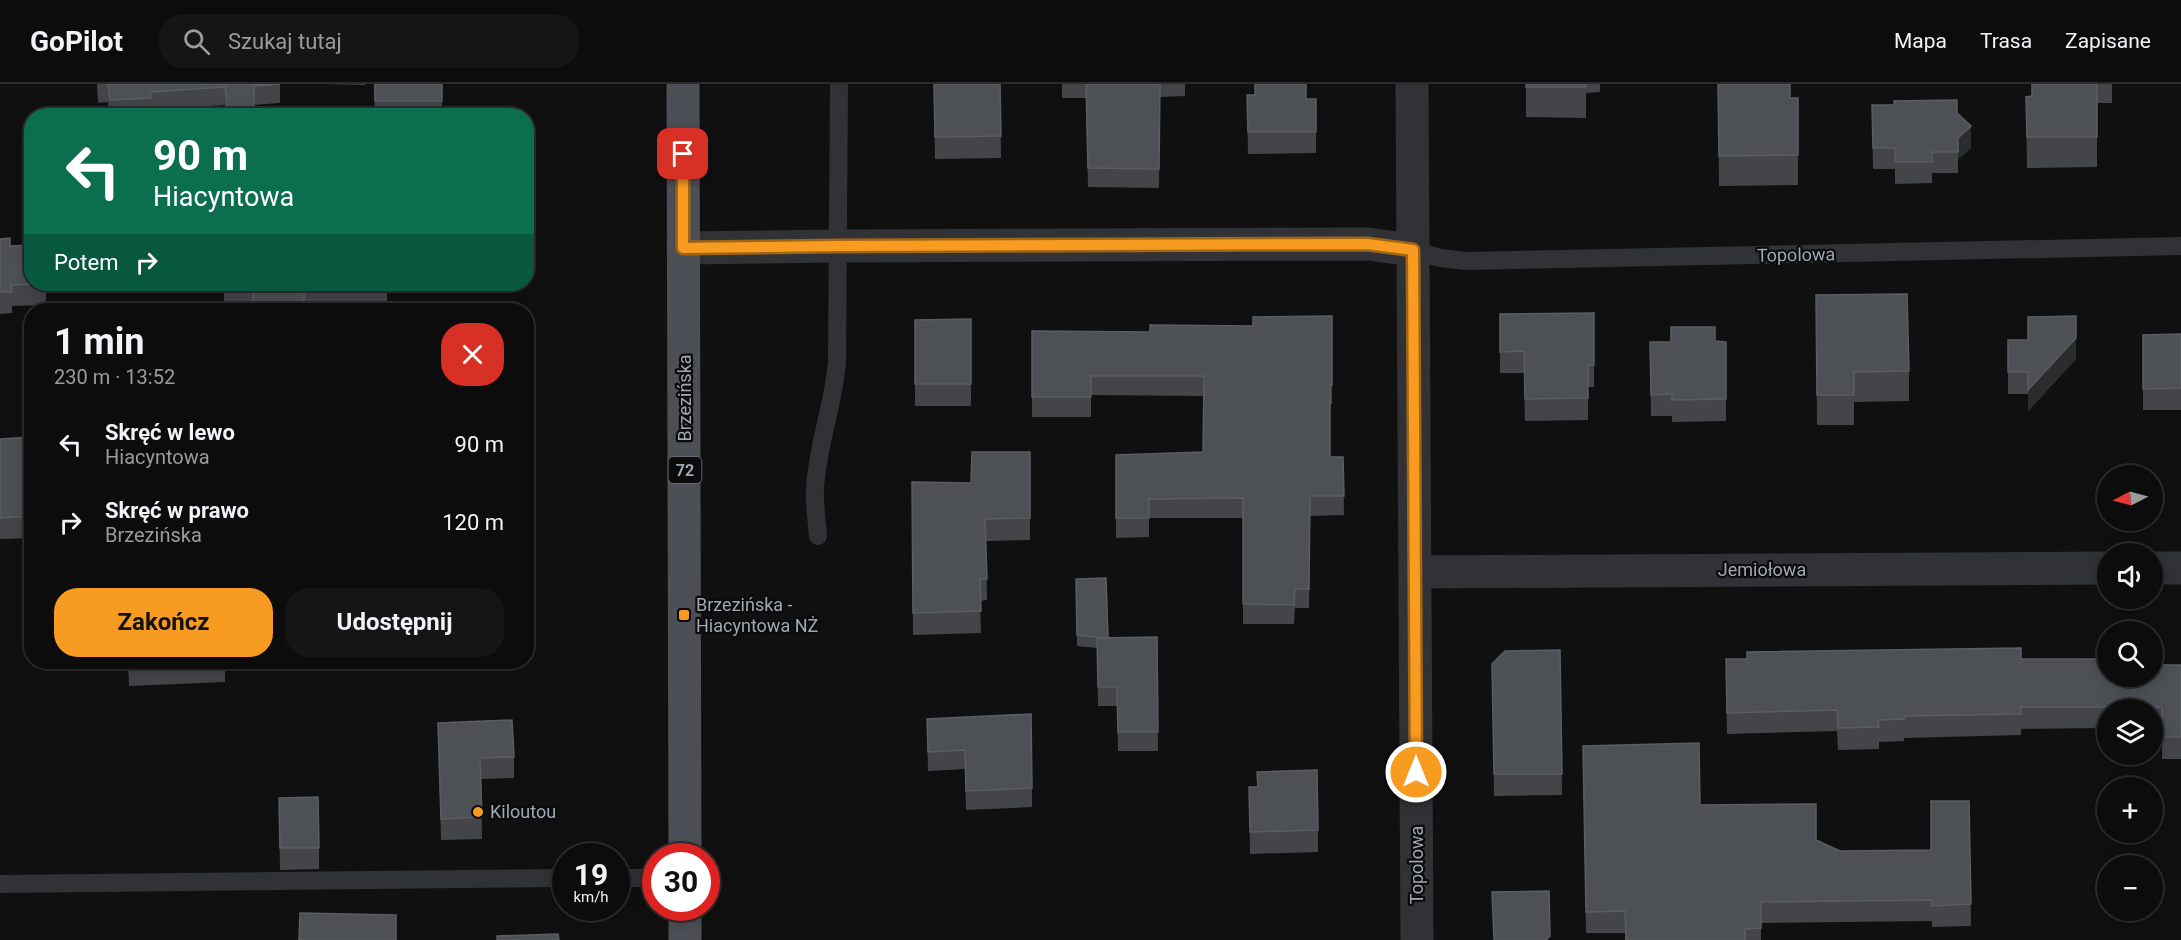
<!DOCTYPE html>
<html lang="pl">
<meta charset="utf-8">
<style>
:root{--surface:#0c0c0d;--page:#151516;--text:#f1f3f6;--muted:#9a9b9d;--line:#2c2c2e;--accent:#f89b21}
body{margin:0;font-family:Roboto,sans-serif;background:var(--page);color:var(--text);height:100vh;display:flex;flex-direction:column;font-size:22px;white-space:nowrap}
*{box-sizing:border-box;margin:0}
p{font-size:20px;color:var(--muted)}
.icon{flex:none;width:33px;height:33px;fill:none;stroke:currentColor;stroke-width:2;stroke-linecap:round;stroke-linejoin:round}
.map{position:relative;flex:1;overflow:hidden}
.panel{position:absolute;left:24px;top:219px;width:510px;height:366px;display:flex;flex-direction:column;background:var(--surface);border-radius:24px;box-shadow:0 3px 15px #0003,0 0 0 2px var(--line)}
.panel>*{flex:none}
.banner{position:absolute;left:24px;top:24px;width:510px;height:183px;border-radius:24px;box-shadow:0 3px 15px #0003,0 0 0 2px var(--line);background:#0b6e4f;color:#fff;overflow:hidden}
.needle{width:39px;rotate:264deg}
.tools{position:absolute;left:2097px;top:381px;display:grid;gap:12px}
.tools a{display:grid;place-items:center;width:66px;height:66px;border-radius:50%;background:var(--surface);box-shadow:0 3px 15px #0003,0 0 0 2px var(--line);font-size:30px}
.speed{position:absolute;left:552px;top:759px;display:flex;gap:12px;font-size:30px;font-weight:700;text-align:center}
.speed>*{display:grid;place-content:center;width:78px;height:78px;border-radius:50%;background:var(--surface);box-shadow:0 3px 15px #0003,0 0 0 2px var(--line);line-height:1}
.speed small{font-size:15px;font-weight:400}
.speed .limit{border:9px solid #d22;background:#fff;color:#111}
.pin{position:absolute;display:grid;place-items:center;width:51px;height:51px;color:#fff;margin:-26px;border-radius:12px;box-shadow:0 3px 9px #0006}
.me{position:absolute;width:66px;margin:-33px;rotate:0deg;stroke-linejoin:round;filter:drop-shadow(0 0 4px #0008)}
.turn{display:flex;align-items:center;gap:21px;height:126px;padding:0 30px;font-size:27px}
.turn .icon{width:78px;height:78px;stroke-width:2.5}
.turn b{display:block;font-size:42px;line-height:51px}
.then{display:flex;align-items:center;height:57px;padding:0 30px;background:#0003;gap:12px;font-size:22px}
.round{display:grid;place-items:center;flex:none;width:63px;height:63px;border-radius:24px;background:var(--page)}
.overview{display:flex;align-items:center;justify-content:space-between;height:102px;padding:0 30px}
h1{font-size:36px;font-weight:700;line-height:45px}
.primary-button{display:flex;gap:12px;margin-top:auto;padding:12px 30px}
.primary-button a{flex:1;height:69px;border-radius:24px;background:var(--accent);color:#111;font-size:24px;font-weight:700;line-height:69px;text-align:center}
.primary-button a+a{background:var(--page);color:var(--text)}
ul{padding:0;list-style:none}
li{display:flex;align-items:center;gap:18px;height:78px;padding:0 30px}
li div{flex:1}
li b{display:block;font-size:22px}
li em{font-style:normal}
header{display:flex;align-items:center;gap:36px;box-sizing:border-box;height:84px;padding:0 30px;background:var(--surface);border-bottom:2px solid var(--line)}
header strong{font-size:28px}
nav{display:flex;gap:33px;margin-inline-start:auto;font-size:21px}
.search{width:420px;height:54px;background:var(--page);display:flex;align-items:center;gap:15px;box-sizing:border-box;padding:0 21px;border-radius:24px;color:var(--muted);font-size:22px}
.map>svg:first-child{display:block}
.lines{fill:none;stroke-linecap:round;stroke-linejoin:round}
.lane{stroke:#313236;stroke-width:18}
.street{stroke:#313236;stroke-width:33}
.primary{stroke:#4c4f55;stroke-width:33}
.wall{fill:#434549}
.shaded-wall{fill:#2a2c2e}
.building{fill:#4d5054;stroke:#5a5e63;stroke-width:1.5}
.route-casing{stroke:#a16515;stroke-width:15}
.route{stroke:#f89b21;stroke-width:10}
.poi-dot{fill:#f89b21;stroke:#0b0b0c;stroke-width:2}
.labels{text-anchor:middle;stroke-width:4.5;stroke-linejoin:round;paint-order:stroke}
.shield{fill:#0b0b0c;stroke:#737981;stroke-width:1.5}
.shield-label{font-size:16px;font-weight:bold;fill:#a0a8b3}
.street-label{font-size:18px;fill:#a0a8b3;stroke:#0b0b0c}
.poi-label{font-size:18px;fill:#a0a8b3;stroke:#0b0b0c;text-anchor:start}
</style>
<header>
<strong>GoPilot</strong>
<div class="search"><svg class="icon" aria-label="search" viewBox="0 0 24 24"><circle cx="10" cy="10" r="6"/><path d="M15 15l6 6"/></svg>Szukaj tutaj</div>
<nav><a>Mapa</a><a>Trasa</a><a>Zapisane</a></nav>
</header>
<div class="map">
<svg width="2181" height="856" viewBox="0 0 2181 856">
<rect width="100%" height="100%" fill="#101011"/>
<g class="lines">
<!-- lane -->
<g class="lane">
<path d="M1413,166L1440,174L1467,177L2181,162"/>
<path d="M818,452C817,437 814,420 815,405C817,362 834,320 837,277L839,0"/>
<path d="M616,794H656"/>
<path d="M0,800L566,794"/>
</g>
<!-- street -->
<g class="street">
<path d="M1412,0L1417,856"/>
<path d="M683,164L838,162L1367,160L1413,166"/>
<path d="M2152,484H2181"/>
<path d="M1416,488L2108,484"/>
</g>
<!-- primary -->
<g class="primary">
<path d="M683,0L685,772"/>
<path d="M685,824V856"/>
</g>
</g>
<!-- wall -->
<g class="wall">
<path d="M97,0H280V19L254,21V32H226L225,21L151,26V32H109L108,18L98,19Z"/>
<path d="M326,0H365V1Z"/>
<path d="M374,0H442V32H375Z"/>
<path d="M934,0H1000L1001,74L935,75Z"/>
<path d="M1062,0H1185V12L1160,13L1159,104L1088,103L1086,14H1062Z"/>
<path d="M1526,0H1600V8L1586,9V34L1526,33Z"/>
<path d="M1718,0L1790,14H1798V101L1719,102Z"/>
<path d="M2032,0H2112V19H2097V83L2027,84L2026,13L2032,12Z"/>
<path d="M1247,11L1316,15V69L1248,70Z"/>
<path d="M1872,21L1957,29L1971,64L1958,75V89H1932V99L1895,100V85H1873Z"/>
<path d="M0,155L10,162L46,200V221L12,222V229L0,230Z"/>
<path d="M224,200H387V221L304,222V226H253V220L224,221Z"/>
<path d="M1816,211L1909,287V317L1854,318V341H1817Z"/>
<path d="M1594,229V303H1588V336L1525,337L1524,289H1500V230Z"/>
<path d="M1332,232V320H1330V373H1343L1344,431L1310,432L1309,524H1295L1294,540H1243V434H1149V453L1116,454V371L1203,368L1204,312L1091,311V333H1032V247L1150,248L1253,242Z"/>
<path d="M971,235V322H915V236Z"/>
<path d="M2181,250V326H2143V251Z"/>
<path d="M2028,256L2076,275L2028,327V310H2008V278Z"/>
<path d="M1650,258H1726V337L1672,338V332H1651Z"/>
<path d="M32,353V454L0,455V355Z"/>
<path d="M1030,368V456L986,457L987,516L980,517L981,549L913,551L912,398L971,399Z"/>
<path d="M1076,495L1108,554L1157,553L1158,667H1118L1117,622H1098L1097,564L1077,562Z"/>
<path d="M1560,566L1562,711L1494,712L1492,580Z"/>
<path d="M1726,575H2021L2181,581V675H2162V644H2152V626H2108V644L2021,645V651L1904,654V657L1879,658V665L1838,666L1837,647L1727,650Z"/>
<path d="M128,578H255L225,579V598L129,602Z"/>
<path d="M927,635L1032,704V723L966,726L965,685L928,687Z"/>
<path d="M438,639L514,673V694L481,695L482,755L441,756Z"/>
<path d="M1583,662L1700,721L1816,756L1840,767L1931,766L1969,717L1971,842L1932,843V837L1761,839V856H1625V849H1586Z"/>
<path d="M1257,688L1318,746V768L1250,770L1249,703H1257Z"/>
<path d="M279,714L319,764V785L280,786Z"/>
</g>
<!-- shaded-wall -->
<g class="shaded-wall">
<path d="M1971,42V64L1958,75V54Z"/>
<path d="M2076,254V275L2028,327V306Z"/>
</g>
<!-- building -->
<g class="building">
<path d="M108,0H280L254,2V32H228L225,3L150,8L151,14L110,16Z"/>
<rect x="375" y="0" width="67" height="17"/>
<path d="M934,0H1000L1001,52L935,53Z"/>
<path d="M1086,0H1160L1159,85L1088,84Z"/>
<path d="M1255,0H1306V15H1316V48H1248L1247,11H1255Z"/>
<rect x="1526" y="0" width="60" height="3"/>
<path d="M1718,0H1790V14H1798V71L1719,72Z"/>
<path d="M2032,0H2097V53H2027L2026,13L2032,12Z"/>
<path d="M1957,16V29L1971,42L1958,54V68H1932V78H1895V64H1873L1872,21H1894V17Z"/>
<path d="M10,154V162L32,161V200H46L11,201L12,208H0V155Z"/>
<path d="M224,200H387V203H304V225L253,226V201L224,202Z"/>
<path d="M1907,210L1909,287L1854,288V311H1817L1816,211Z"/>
<path d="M1594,229V281H1588V314L1525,315L1524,267L1500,268V230Z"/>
<path d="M1332,232V301L1330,300V373H1343L1344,412H1310L1309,505H1295L1294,521L1243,520V414L1149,415V434H1116V371L1203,368L1204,292H1091V313H1032V247L1150,248V241L1253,242V233Z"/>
<path d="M2076,232V254L2028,306V288H2008V256H2028V233Z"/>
<path d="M971,235V300H915V236Z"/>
<path d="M1671,243H1715V257L1726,258V315L1672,316V310L1651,311L1650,258H1671Z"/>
<path d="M2181,250V304L2143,305V251Z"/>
<path d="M32,353V432L0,434V355Z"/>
<path d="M972,368H1030V434L985,435L987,495H980L981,527L913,529L912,398L971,399Z"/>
<path d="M1106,494L1108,554L1077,551L1076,495Z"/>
<path d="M1157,553L1158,648H1118L1117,603H1098L1097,554Z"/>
<path d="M2021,564V575H2108V592H2152V575H2162V581H2181V653H2162V623H2021V630L1904,632V635L1878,636L1879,643L1838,644L1837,626L1727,629L1726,575H1747V568Z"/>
<path d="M1560,566L1562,690H1494L1492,580L1505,567Z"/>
<path d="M1031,630L1032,704L966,707L965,666L928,668L927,635Z"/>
<path d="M512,636L514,673L480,674L482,733L441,735L438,639Z"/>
<path d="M1699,659L1700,721L1816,720V756L1840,767L1931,766V717H1969L1971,820L1932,822V816L1761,818V844L1745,845V856H1626L1625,827L1586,828L1583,662Z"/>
<path d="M1317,686L1318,746L1250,748L1249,703H1258L1257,688Z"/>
<path d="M318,713L319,764H280L279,714Z"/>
<path d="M1549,807L1550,852L1546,856H1494L1492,808Z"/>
<path d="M300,829L396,831V856H299Z"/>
<path d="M558,850L559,856H497V852Z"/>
</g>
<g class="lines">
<defs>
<path id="route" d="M683,70V164L838,162L1367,160L1413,166L1416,688"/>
</defs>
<!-- route casing -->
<use href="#route" class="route-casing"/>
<!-- route -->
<use href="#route" class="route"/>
</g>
<!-- markers -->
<g class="poi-dot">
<rect x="678" y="525" width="12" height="12" rx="3"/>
<circle cx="478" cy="728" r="6"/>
</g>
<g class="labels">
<!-- shield labels -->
<rect class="shield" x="668.5" y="373" width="33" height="26" rx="4.5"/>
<g class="shield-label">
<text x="685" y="392">72</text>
</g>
<!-- street labels -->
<g class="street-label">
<text transform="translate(1796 171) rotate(-1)" y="6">Topolowa</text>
<text transform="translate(685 314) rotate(-90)" y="6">Brzezińska</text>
<text x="1762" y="492">Jemiołowa</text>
<text transform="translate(1417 781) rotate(-90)" y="6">Topolowa</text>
</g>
<!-- poi labels -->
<g class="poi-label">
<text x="696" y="527">Brzezińska -<tspan x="696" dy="21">Hiacyntowa NŻ</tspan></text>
<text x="490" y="734">Kiloutou</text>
</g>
</g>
</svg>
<div class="tools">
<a><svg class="needle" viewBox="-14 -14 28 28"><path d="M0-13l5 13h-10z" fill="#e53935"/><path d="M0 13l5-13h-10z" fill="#9a9b9d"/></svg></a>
<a><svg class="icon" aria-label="sound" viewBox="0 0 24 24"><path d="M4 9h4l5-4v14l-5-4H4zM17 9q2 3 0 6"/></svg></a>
<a><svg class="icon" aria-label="search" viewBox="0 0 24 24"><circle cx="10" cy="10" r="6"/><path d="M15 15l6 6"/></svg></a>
<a><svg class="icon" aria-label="layers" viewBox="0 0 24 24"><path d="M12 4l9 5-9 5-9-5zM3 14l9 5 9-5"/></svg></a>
<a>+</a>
<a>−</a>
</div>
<div class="speed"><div>19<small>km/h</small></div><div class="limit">30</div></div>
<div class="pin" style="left:683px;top:70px;background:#d93025"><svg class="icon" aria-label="arrive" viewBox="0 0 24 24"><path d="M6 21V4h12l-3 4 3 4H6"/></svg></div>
<svg class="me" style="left:1416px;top:688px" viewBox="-20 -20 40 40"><circle r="17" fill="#f89b21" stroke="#fff" stroke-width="3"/><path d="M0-11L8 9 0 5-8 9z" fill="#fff"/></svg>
<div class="banner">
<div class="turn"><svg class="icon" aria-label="left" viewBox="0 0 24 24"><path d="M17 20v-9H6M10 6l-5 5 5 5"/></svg><div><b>90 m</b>Hiacyntowa</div></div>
<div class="then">Potem<svg class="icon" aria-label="right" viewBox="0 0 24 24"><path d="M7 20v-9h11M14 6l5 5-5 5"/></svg></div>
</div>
<section class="panel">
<div class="overview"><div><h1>1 min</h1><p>230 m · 13:52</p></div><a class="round" style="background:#d93025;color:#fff"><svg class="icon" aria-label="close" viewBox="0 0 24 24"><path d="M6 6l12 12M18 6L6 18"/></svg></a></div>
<ul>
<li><svg class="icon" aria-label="left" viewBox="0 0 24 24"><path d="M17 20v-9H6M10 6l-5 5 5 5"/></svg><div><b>Skręć w lewo</b><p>Hiacyntowa</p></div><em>90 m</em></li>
<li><svg class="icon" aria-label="right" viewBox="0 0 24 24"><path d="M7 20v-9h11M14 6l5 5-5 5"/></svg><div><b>Skręć w prawo</b><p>Brzezińska</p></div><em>120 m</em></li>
</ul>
<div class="primary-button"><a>Zakończ</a><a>Udostępnij</a></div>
</section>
</div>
